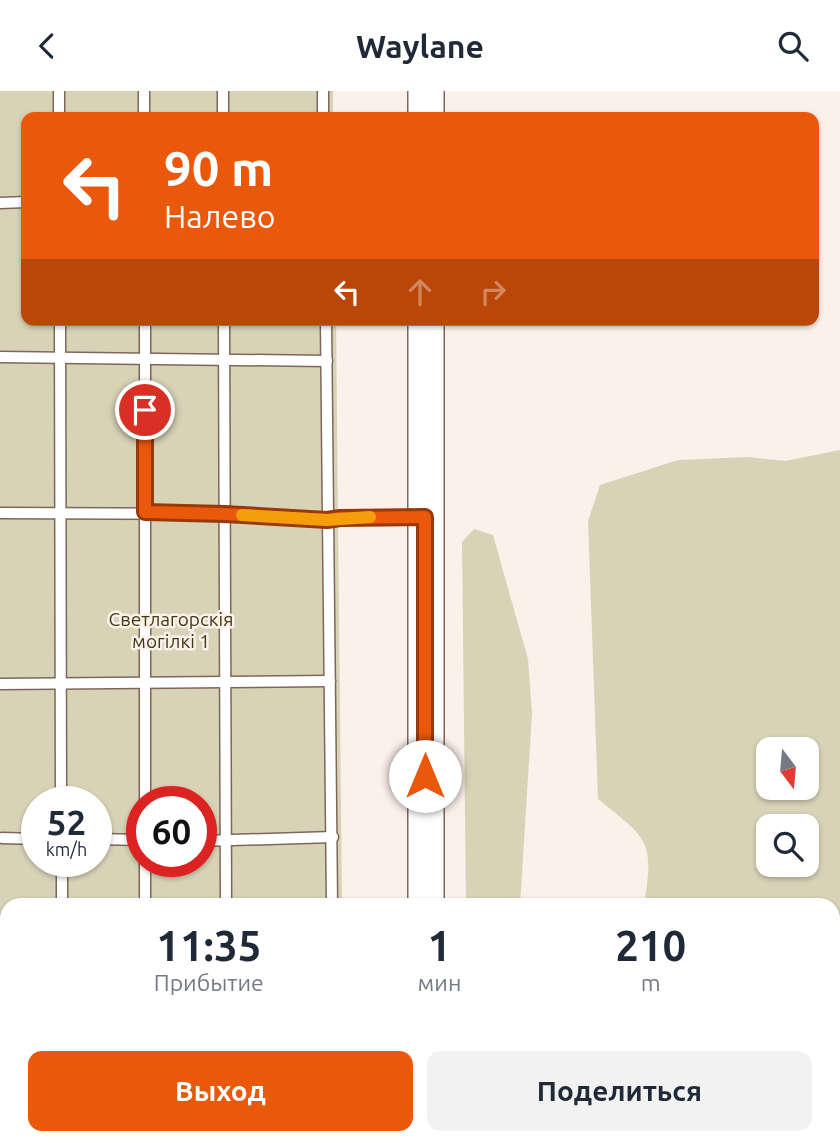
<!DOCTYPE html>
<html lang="ru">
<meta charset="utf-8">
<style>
:root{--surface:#fff;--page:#f2f2f3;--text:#1f2937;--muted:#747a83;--accent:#ea580c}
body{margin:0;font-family:Ubuntu,sans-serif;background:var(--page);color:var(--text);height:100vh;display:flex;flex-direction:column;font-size:26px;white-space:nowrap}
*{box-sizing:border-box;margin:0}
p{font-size:23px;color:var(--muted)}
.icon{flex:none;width:38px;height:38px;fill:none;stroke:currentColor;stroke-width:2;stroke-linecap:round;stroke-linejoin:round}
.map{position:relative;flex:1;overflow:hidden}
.side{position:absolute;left:0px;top:807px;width:840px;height:247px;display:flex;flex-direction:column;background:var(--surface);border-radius:21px 21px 0 0;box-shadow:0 2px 5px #0004}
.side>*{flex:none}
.top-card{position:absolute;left:21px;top:21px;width:798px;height:214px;border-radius:14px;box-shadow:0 2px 5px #0004;background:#ea580c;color:#fff;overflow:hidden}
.needle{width:46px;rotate:164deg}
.fabs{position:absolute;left:756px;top:646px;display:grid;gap:14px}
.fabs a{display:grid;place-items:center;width:63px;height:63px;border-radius:14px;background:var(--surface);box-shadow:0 2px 5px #0004;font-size:35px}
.speed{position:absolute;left:21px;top:695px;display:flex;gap:14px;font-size:35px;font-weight:700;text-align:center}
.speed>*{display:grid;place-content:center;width:91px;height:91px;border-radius:50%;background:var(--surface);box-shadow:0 2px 5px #0004;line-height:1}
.speed small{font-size:18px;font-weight:400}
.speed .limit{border:10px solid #d22;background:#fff;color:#111}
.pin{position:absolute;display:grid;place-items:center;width:60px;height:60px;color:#fff;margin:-30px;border:4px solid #fff;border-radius:50%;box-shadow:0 2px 7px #0007}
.me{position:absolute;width:77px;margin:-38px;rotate:0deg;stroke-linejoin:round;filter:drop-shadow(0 0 5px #0008)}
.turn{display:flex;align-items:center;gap:24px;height:147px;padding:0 28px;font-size:32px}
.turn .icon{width:91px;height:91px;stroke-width:2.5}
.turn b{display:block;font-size:49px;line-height:60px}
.lanes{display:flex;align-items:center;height:66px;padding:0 28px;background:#0003;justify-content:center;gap:35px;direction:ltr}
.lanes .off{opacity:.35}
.eta{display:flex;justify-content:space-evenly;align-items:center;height:119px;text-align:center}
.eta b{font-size:42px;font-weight:700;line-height:49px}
.cta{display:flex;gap:14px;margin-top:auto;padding:14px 28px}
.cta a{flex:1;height:80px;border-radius:14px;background:var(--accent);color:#fff;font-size:28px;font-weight:700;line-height:80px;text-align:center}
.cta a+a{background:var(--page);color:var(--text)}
header{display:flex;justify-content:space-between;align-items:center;height:91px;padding:0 28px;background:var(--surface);font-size:32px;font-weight:700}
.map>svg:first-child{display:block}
.green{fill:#d8d3b6;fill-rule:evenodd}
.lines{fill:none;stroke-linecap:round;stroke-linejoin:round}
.service-casing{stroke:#7f665a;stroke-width:13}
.primary-casing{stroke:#7f665a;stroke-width:38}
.service{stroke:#fff;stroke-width:10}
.primary{stroke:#fff;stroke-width:35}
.route-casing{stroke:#983908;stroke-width:18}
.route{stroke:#ea580c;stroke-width:12}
.slow{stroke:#f59e0b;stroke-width:12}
.labels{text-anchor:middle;stroke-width:5;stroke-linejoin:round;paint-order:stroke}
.park-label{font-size:19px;fill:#413b14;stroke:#fcf0eb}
</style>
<header><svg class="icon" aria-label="back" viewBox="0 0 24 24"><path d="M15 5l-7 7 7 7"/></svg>Waylane<svg class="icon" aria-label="search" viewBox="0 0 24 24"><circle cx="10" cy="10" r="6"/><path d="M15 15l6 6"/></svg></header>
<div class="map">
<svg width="840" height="1052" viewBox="0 0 840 1052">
<rect width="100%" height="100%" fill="#fcf0eb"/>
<!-- green -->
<g class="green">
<path d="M0,0H333V26H26V229H336L342,814H7V1046H343V1052H0ZM37,710H96V770H37ZM142,710H201V770H142Z"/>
<path d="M840,359V1052H641V1046H833V814H644C655,748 647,748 598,708L588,430L600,394L678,369L749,366L785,370ZM768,658H807V696H768ZM768,735H807V774H768Z"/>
<path d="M474,438L493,444L528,568L532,622L520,814H466L462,451Z"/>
</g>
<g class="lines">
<defs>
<g id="service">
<path d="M59,0V26"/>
<path d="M144,0V26"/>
<path d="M223,0V26"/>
<path d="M323,26V0"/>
<path d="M0,112L26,111"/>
<path d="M60,229L61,710"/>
<path d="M145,229V710"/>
<path d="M224,229L226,814"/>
<path d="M326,229L332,814"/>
<path d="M0,266L327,270"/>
<path d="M0,422L225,423L327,429L420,426"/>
<path d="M0,593L330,590"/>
<path d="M2,747L37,748"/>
<path d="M96,748L142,749"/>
<path d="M201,750L333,746"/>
<path d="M62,770V814"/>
<path d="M145,814V770"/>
<path d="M62,1046V1052"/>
<path d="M172,1046L333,1051"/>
<path d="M145,1052V1046"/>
</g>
<g id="primary">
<path d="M426,26V0"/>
<path d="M426,229V814"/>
<path d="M427,1046V1052"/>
</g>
</defs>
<!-- service casing -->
<use href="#service" class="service-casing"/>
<!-- primary casing -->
<use href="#primary" class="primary-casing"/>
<!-- service -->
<use href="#service" class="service"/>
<!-- primary -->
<use href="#primary" class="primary"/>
</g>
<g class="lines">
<defs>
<path id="route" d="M145,319V421L225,423L327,429L340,427L425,426V685"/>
</defs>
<!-- route casing -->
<use href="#route" class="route-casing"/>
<!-- route -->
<use href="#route" class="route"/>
<!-- slow -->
<path class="slow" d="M242,424L327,429L370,426"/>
</g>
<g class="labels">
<!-- park labels -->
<g class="park-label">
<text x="171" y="535">Светлагорскія<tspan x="171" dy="22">могілкі 1</tspan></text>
</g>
</g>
</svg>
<div class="fabs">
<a><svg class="needle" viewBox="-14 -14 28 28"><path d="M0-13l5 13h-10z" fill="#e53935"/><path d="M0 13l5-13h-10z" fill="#747a83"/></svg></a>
<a><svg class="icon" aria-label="search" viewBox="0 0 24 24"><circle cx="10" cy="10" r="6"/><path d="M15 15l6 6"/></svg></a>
</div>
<div class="speed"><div>52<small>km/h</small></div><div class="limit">60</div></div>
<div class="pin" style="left:145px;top:319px;background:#d93025"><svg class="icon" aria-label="arrive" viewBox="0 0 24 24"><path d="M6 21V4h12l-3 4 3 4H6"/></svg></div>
<svg class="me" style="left:425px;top:685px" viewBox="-20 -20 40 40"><circle r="19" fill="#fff"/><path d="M0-13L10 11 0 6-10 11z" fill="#ea580c"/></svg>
<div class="top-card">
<div class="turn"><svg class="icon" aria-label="left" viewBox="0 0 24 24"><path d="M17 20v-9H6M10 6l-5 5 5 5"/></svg><div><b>90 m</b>Налево</div></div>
<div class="lanes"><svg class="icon" aria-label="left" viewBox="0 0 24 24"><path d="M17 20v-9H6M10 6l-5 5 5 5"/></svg><svg class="icon off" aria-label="ahead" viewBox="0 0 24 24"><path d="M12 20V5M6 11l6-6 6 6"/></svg><svg class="icon off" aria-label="right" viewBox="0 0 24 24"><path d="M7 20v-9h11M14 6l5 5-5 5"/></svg></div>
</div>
<section class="side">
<div class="eta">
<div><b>11:35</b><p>Прибытие</p></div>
<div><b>1</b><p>мин</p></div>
<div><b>210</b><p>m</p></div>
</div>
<div class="cta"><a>Выход</a><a>Поделиться</a></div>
</section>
</div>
